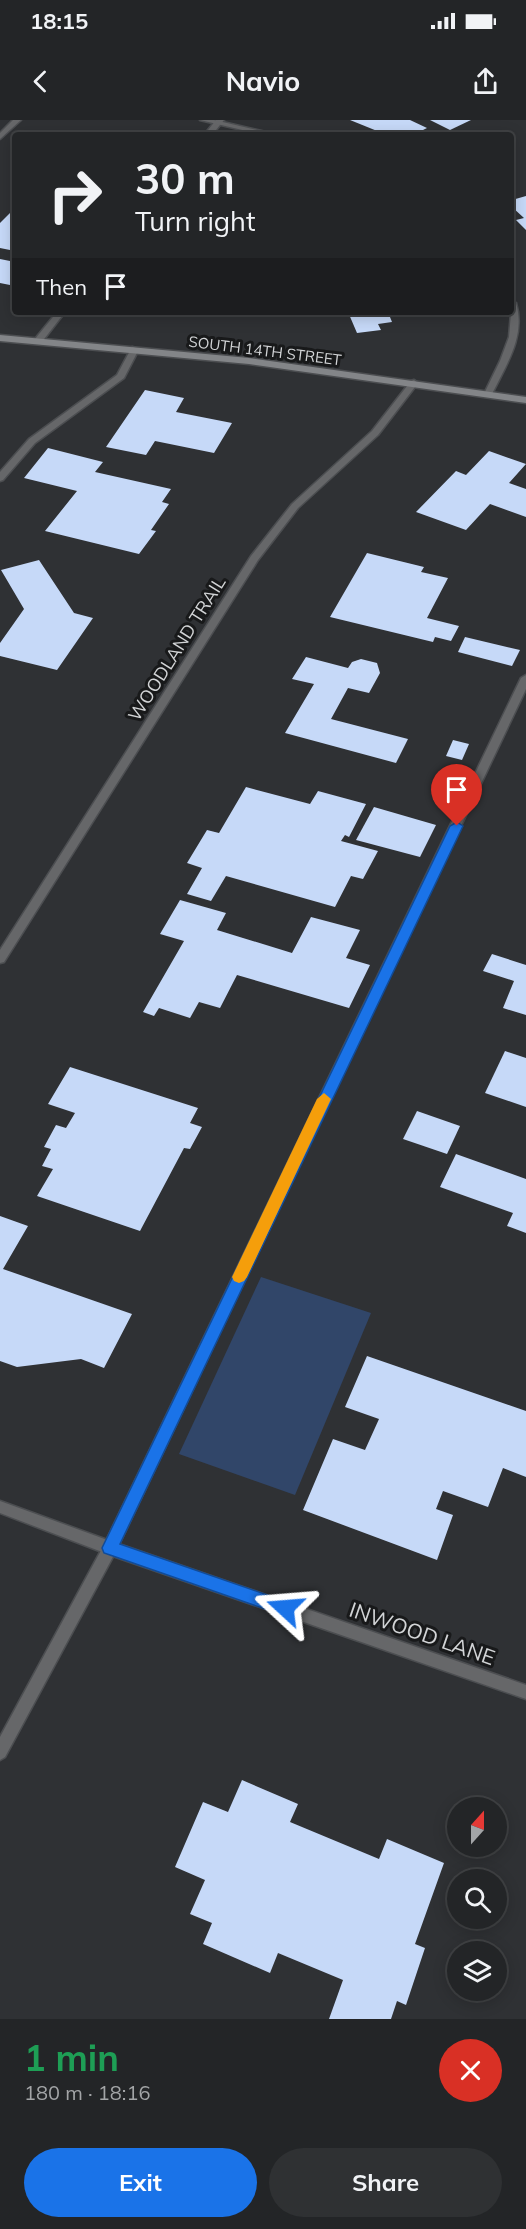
<!DOCTYPE html>
<meta charset="utf-8">
<style>
:root{--surface:#232527;--page:#2f3133;--text:#f1f3f6;--muted:#a3a5a7;--line:#404244;--accent:#1a73e8}
body{margin:0;font-family:Mulish,sans-serif;background:var(--page);color:var(--text);height:100vh;display:flex;flex-direction:column;font-size:22px;white-space:nowrap}
*{box-sizing:border-box;margin:0}
p{font-size:20px;color:var(--muted)}
.icon{flex:none;width:33px;height:33px;fill:none;stroke:currentColor;stroke-width:2;stroke-linecap:round;stroke-linejoin:round}
.map{position:relative;height:1899px;overflow:hidden}
.details{display:flex;flex-direction:column;background:var(--surface);flex:1}
.details>*{flex:none}
.guide{position:absolute;left:12px;top:12px;width:502px;height:183px;border-radius:6px;box-shadow:0 3px 15px #0003,0 0 0 2px var(--line);background:#232527;color:var(--text);overflow:hidden}
.needle{width:39px;rotate:21deg}
.buttons{position:absolute;left:447px;top:1677px;display:grid;gap:12px}
.buttons a{display:grid;place-items:center;width:60px;height:60px;border-radius:50%;background:var(--surface);box-shadow:0 3px 15px #0003,0 0 0 2px var(--line);font-size:30px}
.pin{position:absolute;display:grid;place-items:center;width:51px;height:51px;color:#fff;margin:-62px -26px;border-radius:50% 50% 50% 0;rotate:-45deg;box-shadow:0 0 6px #0007}
.pin .icon{rotate:45deg}
.me{position:absolute;width:66px;margin:-33px;rotate:289deg;stroke-linejoin:round;filter:drop-shadow(0 0 4px #0008)}
.turn{display:flex;align-items:center;gap:21px;height:126px;padding:0 24px;font-size:27px}
.turn .icon{width:78px;height:78px;stroke-width:2.5}
.turn b{display:block;font-size:42px;line-height:51px}
.then{display:flex;align-items:center;height:57px;padding:0 24px;background:#0003;gap:12px;font-size:22px}
.round{display:grid;place-items:center;flex:none;width:63px;height:63px;border-radius:32px;background:var(--page)}
.head{display:flex;align-items:center;justify-content:space-between;height:102px;padding:0 24px}
h1{font-size:36px;font-weight:700;line-height:45px;color:#1e9e55}
.button{display:flex;gap:12px;margin-top:auto;padding:12px 24px}
.button a{flex:1;height:69px;border-radius:36px;background:var(--accent);color:#fff;font-size:24px;font-weight:700;line-height:69px;text-align:center}
.button a+a{background:var(--page);color:var(--text)}
.status{display:flex;justify-content:space-between;align-items:center;height:42px;padding:0 30px;background:var(--surface);direction:ltr}
.status svg{height:16px;fill:currentColor}
header{display:flex;justify-content:space-between;align-items:center;height:78px;padding:0 24px;background:var(--surface);font-size:27px;font-weight:700}
.map>svg:first-child{display:block}
.green{fill:#314669}
.building{fill:#c6d9f8}
.lines{fill:none;stroke-linecap:round;stroke-linejoin:round}
.service-casing{stroke:#4c4e51;stroke-width:3}
.minor-casing{stroke:#4c4e51;stroke-width:3}
.secondary-casing{stroke:#4c4e51;stroke-width:3}
.service{fill:#666769;fill-rule:evenodd}
.minor{fill:#666769;fill-rule:evenodd}
.secondary{fill:#838588;fill-rule:evenodd}
.route{fill:#1a73e8;stroke:#114b97;stroke-width:1.5}
.slow{fill:#f59e0b}
.labels{text-anchor:middle;stroke-width:6;stroke-linejoin:round;paint-order:stroke}
.far-street-label{font-size:15px;fill:#d2d4d6;stroke:#18191a}
.street-label{font-size:18px;fill:#d2d4d6;stroke:#18191a}
.near-street-label{font-size:21px;fill:#d2d4d6;stroke:#18191a}
</style>
<div class="status"><b>18:15</b><svg viewBox="0 0 49 12"><path d="M0 12V9h3v3zM5 12V6h3v6zM10 12V3h3v9zM15 12V0h3v12zM26 1h20v11H26zM47 4h2v5h-2z"/></svg></div>
<header><svg class="icon" aria-label="back" viewBox="0 0 24 24"><path d="M15 5l-7 7 7 7"/></svg>Navio<svg class="icon" aria-label="share" viewBox="0 0 24 24"><path d="M12 15V3M7 8l5-5 5 5M5 13v7h14v-7"/></svg></header>
<div class="map">
<svg width="526" height="1899" viewBox="0 0 526 1899">
<rect width="100%" height="100%" fill="#2f3134"/>
<!-- green -->
<path class="green" d="M261,1157L371,1193L295,1375L179,1334Z"/>
<!-- building -->
<g class="building">
<path d="M350,0H410L427,8L413,15H387Z"/>
<path d="M430,0H471L450,10Z"/>
<path d="M526,76V110L516,100L524,98L512,87V80Z"/>
<path d="M13,90H15V131L0,128V103Z"/>
<path d="M0,139L15,142V166L0,163Z"/>
<path d="M348,192H388L392,202L378,204L381,210L357,213Z"/>
<path d="M145,270L184,278L176,292L232,303L214,333L155,321L146,335L106,327Z"/>
<path d="M48,328L103,342L95,352L171,369L162,382L169,384L151,410L156,411L139,434L45,411L77,371L24,358Z"/>
<path d="M489,331L526,344L509,363L526,369V397L490,384L466,410L416,392L456,351L466,355Z"/>
<path d="M367,433L424,447L421,452L448,458L427,498L459,506L451,521L435,517L433,522L330,497Z"/>
<path d="M39,440L74,493L93,498L57,550L0,536V523L24,489L1,450Z"/>
<path d="M465,517L520,530L512,546L458,532Z"/>
<path d="M306,537L348,548L352,542L361,539L377,543L380,553L369,573L348,568L331,599L408,619L396,643L285,613L314,564L292,559Z"/>
<path d="M453,620L469,624L462,640L446,636Z"/>
<path d="M246,667L310,684L318,671L366,684L349,717L345,715L341,721L378,731L363,759L351,756L335,787L226,756L211,781L187,774L202,748L187,743L207,710L219,713Z"/>
<path d="M374,687L436,705L420,737L356,720Z"/>
<path d="M180,780L226,793L217,810L292,833L311,797L360,810L346,838L370,845L349,888L237,855L220,888L199,882L190,898L159,888L154,896L143,892L184,821L160,814Z"/>
<path d="M492,834L526,845V895L503,888L514,861L483,851Z"/>
<path d="M505,931L526,938V987L485,973Z"/>
<path d="M70,947L198,988L190,1003L202,1007L190,1029L184,1028L140,1111L37,1076L53,1049L42,1046L51,1029L44,1027L56,1005L66,1008L75,993L48,984Z"/>
<path d="M417,991L460,1006L447,1034L403,1019Z"/>
<path d="M456,1034L526,1059V1113L507,1106L513,1093L440,1067Z"/>
<path d="M0,1096L28,1106L3,1149L132,1194L104,1248L81,1239L17,1247L0,1241Z"/>
<path d="M367,1236L526,1291V1357L503,1348L488,1387L443,1371L436,1389L453,1395L437,1440L303,1390L333,1319L365,1330L379,1299L345,1287Z"/>
<path d="M242,1660L298,1684L290,1702L379,1739L387,1719L444,1743L415,1824L425,1828L406,1885L397,1881L391,1899H329L343,1860L278,1833L270,1853L203,1824L212,1803L190,1794L205,1760L175,1747L203,1682L228,1692Z"/>
</g>
<g class="lines">
<defs>
<g id="service">
<path d="M216,0H224L212,15H204Z"/>
<path d="M57,192H65L41,223H35V219Z"/>
<path d="M132,227L139,229L124,258L35,323L3,360L0,361V352L29,319L117,255Z"/>
<path d="M526,555V569L115,1433L5,1637L0,1640V1617L105,1423L521,558Z"/>
</g>
<g id="minor">
<path d="M13,0H21L0,19V13Z"/>
<path d="M200,0H214L279,15H264Z"/>
<path d="M512,181L516,183C526,216 506,245 492,274L485,276L484,274L500,241L509,217Z"/>
<path d="M414,260L418,263L378,315L298,388L258,440L4,842L0,843V830L251,436L292,384L372,311L411,261Z"/>
<path d="M0,1381L110,1421L526,1565V1579L110,1435L0,1393Z"/>
</g>
<path id="secondary" d="M0,215L249,238L526,277V283L249,244L0,221Z"/>
</defs>
<!-- service casing -->
<use href="#service" class="service-casing"/>
<!-- minor casing -->
<use href="#minor" class="minor-casing"/>
<!-- secondary casing -->
<use href="#secondary" class="secondary-casing"/>
<!-- service -->
<use href="#service" class="service"/>
<!-- minor -->
<use href="#minor" class="minor"/>
<!-- secondary -->
<use href="#secondary" class="secondary"/>
</g>
<!-- route -->
<path class="route" d="M457,702L463,706L120,1424L291,1483L293,1488L291,1494L285,1496L110,1435L104,1433L102,1428L450,706Z"/>
<!-- slow -->
<path class="slow" d="M324,973L331,979L247,1157L244,1161L239,1163L234,1161L232,1157L317,979Z"/>
<g class="labels">
<!-- far-street labels -->
<g class="far-street-label">
<text transform="translate(265 231) rotate(7)" y="5">SOUTH 14TH STREET</text>
</g>
<!-- street labels -->
<g class="street-label">
<text transform="translate(177 529) rotate(-58)" y="6">WOODLAND TRAIL</text>
</g>
<!-- near-street labels -->
<g class="near-street-label">
<text transform="translate(422 1514) rotate(19)" y="7">INWOOD LANE</text>
</g>
</g>
</svg>
<div class="buttons">
<a><svg class="needle" viewBox="-14 -14 28 28"><path d="M0-13l5 13h-10z" fill="#e53935"/><path d="M0 13l5-13h-10z" fill="#a3a5a7"/></svg></a>
<a><svg class="icon" aria-label="search" viewBox="0 0 24 24"><circle cx="10" cy="10" r="6"/><path d="M15 15l6 6"/></svg></a>
<a><svg class="icon" aria-label="layers" viewBox="0 0 24 24"><path d="M12 4l9 5-9 5-9-5zM3 14l9 5 9-5"/></svg></a>
</div>
<div class="pin" style="left:457px;top:706px;background:#d93025"><svg class="icon" aria-label="arrive" viewBox="0 0 24 24"><path d="M6 21V4h12l-3 4 3 4H6"/></svg></div>
<svg class="me" style="left:285px;top:1488px" viewBox="-20 -20 40 40"><path d="M0-17L14 15 0 8-14 15z" fill="#1a73e8" stroke="#fff" stroke-width="4"/></svg>
<div class="guide">
<div class="turn"><svg class="icon" aria-label="right" viewBox="0 0 24 24"><path d="M7 20v-9h11M14 6l5 5-5 5"/></svg><div><b>30 m</b>Turn right</div></div>
<div class="then">Then<svg class="icon" aria-label="arrive" viewBox="0 0 24 24"><path d="M6 21V4h12l-3 4 3 4H6"/></svg></div>
</div>
</div>
<section class="details">
<div class="head"><div><h1>1 min</h1><p>180 m · 18:16</p></div><a class="round" style="background:#d93025;color:#fff"><svg class="icon" aria-label="close" viewBox="0 0 24 24"><path d="M6 6l12 12M18 6L6 18"/></svg></a></div>
<div class="button"><a>Exit</a><a>Share</a></div>
</section>
